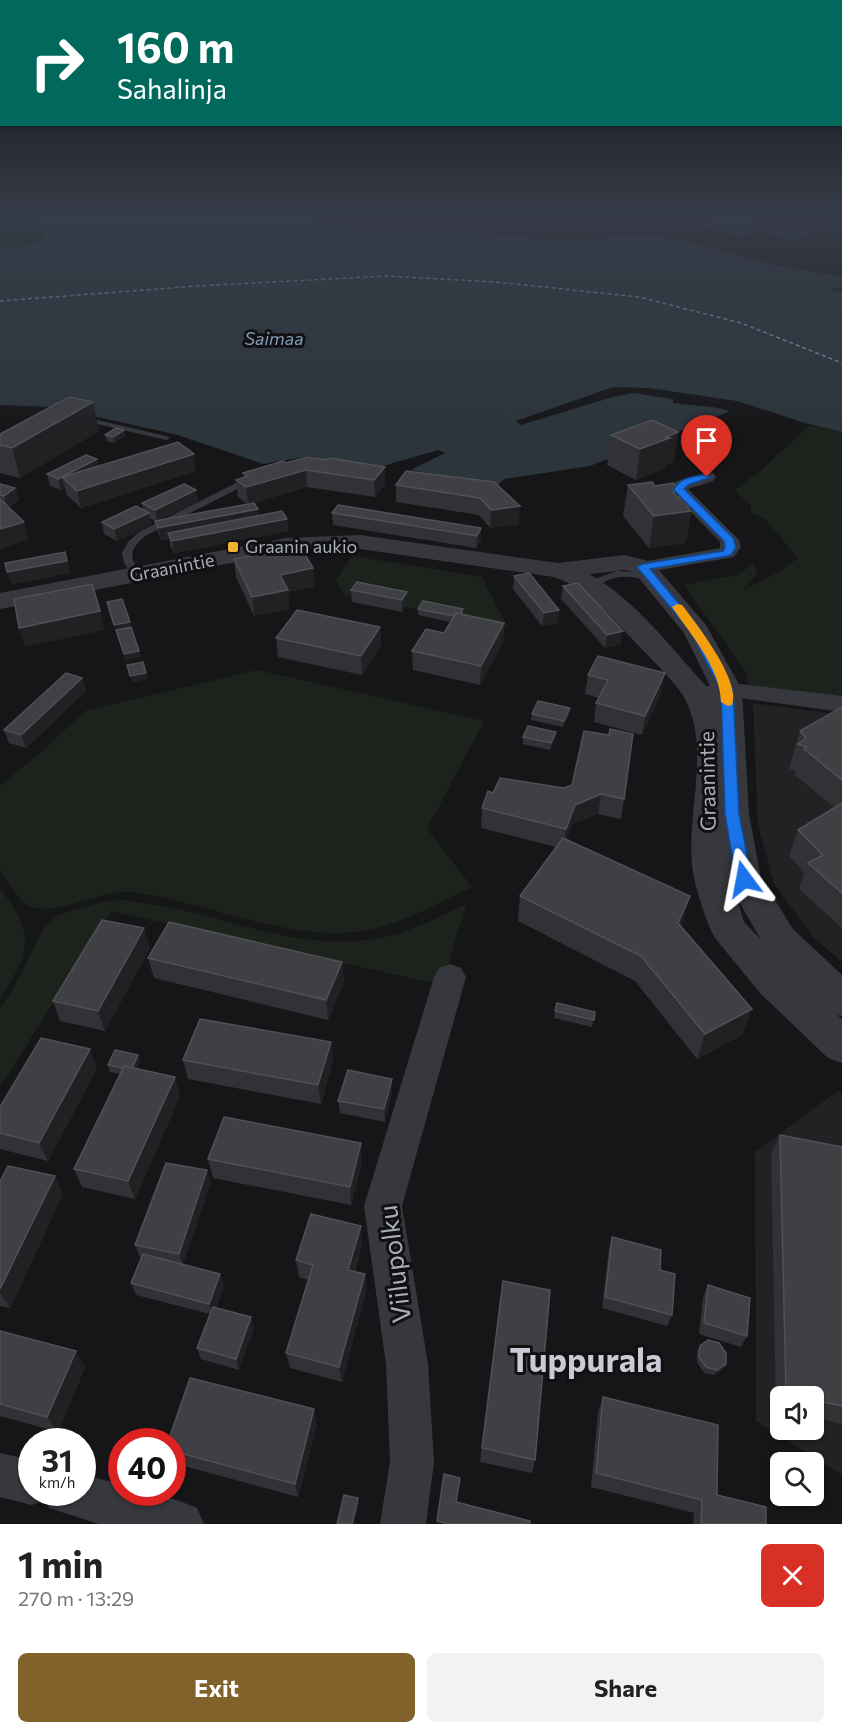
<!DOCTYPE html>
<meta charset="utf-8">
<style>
:root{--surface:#fff;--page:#f2f2f2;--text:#222;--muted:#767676;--accent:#80622a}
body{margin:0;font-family:Commissioner,sans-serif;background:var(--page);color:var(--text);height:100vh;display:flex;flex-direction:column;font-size:22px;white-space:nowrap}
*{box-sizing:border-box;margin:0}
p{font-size:20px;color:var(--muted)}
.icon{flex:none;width:33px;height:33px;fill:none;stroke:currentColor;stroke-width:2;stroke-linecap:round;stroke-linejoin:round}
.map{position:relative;height:1524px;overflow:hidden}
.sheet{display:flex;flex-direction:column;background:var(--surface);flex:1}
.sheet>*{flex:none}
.top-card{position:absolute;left:0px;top:0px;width:843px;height:126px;box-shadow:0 2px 4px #0004;background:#00695c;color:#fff;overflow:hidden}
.tools{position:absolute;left:770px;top:1386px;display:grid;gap:12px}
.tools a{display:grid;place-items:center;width:54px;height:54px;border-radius:9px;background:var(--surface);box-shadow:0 2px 4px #0004;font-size:30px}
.speed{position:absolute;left:18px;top:1428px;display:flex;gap:12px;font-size:30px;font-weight:700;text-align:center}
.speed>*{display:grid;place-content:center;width:78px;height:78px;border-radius:50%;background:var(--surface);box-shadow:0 2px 4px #0004;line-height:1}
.speed small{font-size:15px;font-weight:400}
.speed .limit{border:9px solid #d22;background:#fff;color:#111}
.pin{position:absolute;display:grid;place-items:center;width:51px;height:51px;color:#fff;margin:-62px -26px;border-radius:50% 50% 50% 0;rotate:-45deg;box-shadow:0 0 6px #0007}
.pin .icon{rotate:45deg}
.me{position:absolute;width:66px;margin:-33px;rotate:347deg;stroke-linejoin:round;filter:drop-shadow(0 0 4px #0008)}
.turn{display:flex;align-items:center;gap:21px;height:126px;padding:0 18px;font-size:27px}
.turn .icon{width:78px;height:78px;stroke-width:2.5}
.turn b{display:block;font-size:42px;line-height:51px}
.round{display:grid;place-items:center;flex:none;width:63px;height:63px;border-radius:9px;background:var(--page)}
.summary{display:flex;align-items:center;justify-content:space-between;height:102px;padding:0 18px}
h1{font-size:36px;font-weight:700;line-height:45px}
.button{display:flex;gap:12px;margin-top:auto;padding:12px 18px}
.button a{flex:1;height:69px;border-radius:9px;background:var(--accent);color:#fff;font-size:24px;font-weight:700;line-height:69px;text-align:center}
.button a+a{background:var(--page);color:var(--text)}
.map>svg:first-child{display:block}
.built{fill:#222225;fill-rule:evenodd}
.green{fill:#1c231d}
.water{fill:#2c353c}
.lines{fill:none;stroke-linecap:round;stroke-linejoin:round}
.ferry{stroke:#7f9bb3;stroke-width:1.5;stroke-dasharray:4 3;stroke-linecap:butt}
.service{fill:#37383d;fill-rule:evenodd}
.minor{fill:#37383d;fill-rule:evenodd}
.tertiary{fill:#37383d;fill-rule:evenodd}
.wall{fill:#323236}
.shaded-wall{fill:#212124}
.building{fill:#3f3f44;stroke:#4f5156;stroke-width:1.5}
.route{fill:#1a73e8;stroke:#114b97;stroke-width:1.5}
.slow{fill:#f59e0b}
.poi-dot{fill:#f2b134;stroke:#111113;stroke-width:2}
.labels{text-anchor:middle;stroke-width:6;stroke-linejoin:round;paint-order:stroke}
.far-water-label{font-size:18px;font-style:italic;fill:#7f9bb3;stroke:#111113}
.far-poi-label{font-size:18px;fill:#a8adb8;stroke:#111113;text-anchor:start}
.far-street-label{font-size:18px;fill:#a8adb8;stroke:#111113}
.street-label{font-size:21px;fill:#a8adb8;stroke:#111113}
.near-street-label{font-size:26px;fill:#a8adb8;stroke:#111113}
.near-district-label{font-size:33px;font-weight:bold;fill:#c9ccd4;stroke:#111113}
</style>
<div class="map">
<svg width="842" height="1524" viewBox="0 0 842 1524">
<rect width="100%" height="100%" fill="#161618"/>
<!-- built -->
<g class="built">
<path d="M753,703L842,715V962L813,937L774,883L758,825Z"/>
<path d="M838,1091L842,1094V1475L756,1421L755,1152ZM780,1396H813V1430H780Z"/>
</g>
<!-- green -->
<g class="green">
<path d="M0,216H36L47,224L40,228L45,241L64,237L0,254Z"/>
<path d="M810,425L842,432V697L749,685L744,669L684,585L738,575L754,563L757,574L744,590L782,570L798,558L764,518L751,513V506L735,490L759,472Z"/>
<path d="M352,556L482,577L508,628L345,595L336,580Z"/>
<path d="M257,670L484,721L427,829L472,887C434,905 396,928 353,932C287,939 201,902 134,892C102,887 48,923 23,902C18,898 1,873 0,868C0,861 0,852 0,845C0,825 0,805 0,786L41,752L85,711Z"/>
<path d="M0,889C35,932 31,953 0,998Z"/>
<path d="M127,900C149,905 173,908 195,913C258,930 324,952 390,936C416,929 441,916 466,904L442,985L111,911L0,1087V1008L12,991L44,928L55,917L64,913L105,901Z"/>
</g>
<!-- water -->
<g class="water">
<path d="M0,216H305L323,224L341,226L465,231L541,239L591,240L619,235H647L682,240L773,265L838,276L842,277V286L829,290L842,292V432L805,423L737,401L649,388L613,387L516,421L521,425L613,397L634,393L673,399V403C693,406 711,405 730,411L590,466L504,479L498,485L411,470L445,453L438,450L379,467L357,466L309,456L263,464L178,435L53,407L0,405V250L43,242L45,240L41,228L47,224L46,222L28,218Z"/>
<path d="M716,219C730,218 754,217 761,229C747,239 722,235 707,227L706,224Z"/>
<path d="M787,228L805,231L809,235C799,243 779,241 769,233L771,230Z"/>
</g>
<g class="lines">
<!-- ferry -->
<path class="ferry" d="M0,301L196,286L386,276L496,282L639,297L741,323L842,363"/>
<!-- service -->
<g class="service">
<path d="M80,416L166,436L170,438L166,440L80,420Z"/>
<path d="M250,476L253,477V481L145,536C128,551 129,557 142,575L140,577H134L124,563L122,553L128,542L139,532Z"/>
<path d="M617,571L637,572L655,578L650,581C633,576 618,574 602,583L599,590H593L591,588L595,579Z"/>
</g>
<!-- minor -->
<g class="minor">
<path d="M707,472L713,473L716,477L713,481L688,489L739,540L741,547L734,557L643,573L636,571L633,567L636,563L720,548V542L670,490L674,482Z"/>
<path d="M741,684L842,696V712L741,698L696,699L688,697L684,692L688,687Z"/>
<path d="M450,964L461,968L466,977L402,1206L428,1364L434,1462L426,1524H380L390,1462L386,1364L364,1206L434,977L439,968Z"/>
<path d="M0,1453L32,1460V1492H82V1474L122,1485V1492C149,1492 172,1497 197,1508L204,1524H99L49,1508L46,1500L32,1505L0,1497Z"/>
</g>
<!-- tertiary -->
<path class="tertiary" d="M360,535L558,563L625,555L652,562L706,625L742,690L749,814L761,878L793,929L842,975V1016L837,1015L842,1019V1063L828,1058L761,994L715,938C706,922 693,882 692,864C687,812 710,750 686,701C679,685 645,653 632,639C609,614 587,588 554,577L360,549L286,552L0,609V593L286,538ZM624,570L634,572L684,633L712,690L713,695L706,686C671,648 635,599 589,574ZM737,898L761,940L744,922Z"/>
</g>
<!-- wall -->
<g class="wall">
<path d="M789,216H804L802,218Z"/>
<path d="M124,430L125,436L114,443L107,441L105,435Z"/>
<path d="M99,431L20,478L0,473V434Z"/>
<path d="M678,432L673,462L665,465V468L636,480L607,465L611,435Z"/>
<path d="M97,459L98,466L196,471L81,508L66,494L65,488L61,490L50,486L47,474Z"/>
<path d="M327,460L385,467V484L375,497L307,487L254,503L258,515L289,531L174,553L170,545L169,539L161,540L158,533L155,521L150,518L151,525L117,541L104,534L102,522L143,510L142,503L196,490L198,502L160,520L247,504L238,497L236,480L244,477L243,473L286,463Z"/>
<path d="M494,482L519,524L490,528L479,515L396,502V485Z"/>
<path d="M0,484L19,500L8,507L29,539L0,549Z"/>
<path d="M628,485L655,486L679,491L678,497L687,538H686L685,543L649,548L623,516Z"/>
<path d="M332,513L481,528V540L476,548L333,525Z"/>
<path d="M234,559L313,568L315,587L288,592L289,609L254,616L236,577Z"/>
<path d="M514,576L559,610L558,623L542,626L513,589Z"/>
<path d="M563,586L621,644L605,648L561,599Z"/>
<path d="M351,590L407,592V604L402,612L352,602Z"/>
<path d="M418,609H463V614L504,623L503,642L480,685L413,670L412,651L444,633L450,622L418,615Z"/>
<path d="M380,627L381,646L362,675L278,657L276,638Z"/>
<path d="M588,675L661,693L642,735L594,722L596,703L599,698L585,694Z"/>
<path d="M82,678L86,691L26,748L9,743L4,730Z"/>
<path d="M842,707V928L799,889L804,872L789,856L798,830L834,807L795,775L796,771L789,769L800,731Z"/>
<path d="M570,708L569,714L563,727L531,720L532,714Z"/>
<path d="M556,732L555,738L550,750L523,744V737Z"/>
<path d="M572,785L624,799L621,819L598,814L572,824L566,840L690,896L681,926L742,1035L697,1059L635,981L518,921L520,896L556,847L481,828L482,808L493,793L564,788Z"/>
<path d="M150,948L105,1031L60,1021L53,1001Z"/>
<path d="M148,958L342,962L344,982L328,1020L154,978Z"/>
<path d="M557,1003L595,1012L592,1027L554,1018Z"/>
<path d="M138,1055L140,1061L137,1069L175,1077L180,1096L135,1199L82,1187L74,1169L121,1074L110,1072L108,1065Z"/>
<path d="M183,1060L333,1061L321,1104L188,1079Z"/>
<path d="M97,1068L48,1161L0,1149V1107Z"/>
<path d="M392,1092L385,1122L340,1113L338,1101Z"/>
<path d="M780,1135L842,1147V1424L813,1417V1396H780V1409L776,1408L771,1154Z"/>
<path d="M208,1159L362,1162L351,1205L213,1178Z"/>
<path d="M0,1181L63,1194L10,1308L0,1306Z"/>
<path d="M211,1182L183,1264L220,1274L224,1285L216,1308L251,1317L254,1328L239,1370L201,1359L197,1348L210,1314L136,1295L131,1283L141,1257H140L135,1245Z"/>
<path d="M612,1237L660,1270L672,1315L667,1326L602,1308L609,1249Z"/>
<path d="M362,1243L355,1272L365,1274L366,1291L342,1382L290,1368L286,1353L308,1280L299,1277L296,1260Z"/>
<path d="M503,1281L535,1460L532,1473L480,1462Z"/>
<path d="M708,1285L747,1336L741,1347L699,1334L703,1297Z"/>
<path d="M0,1331L85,1367L58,1432L0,1416Z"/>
<path d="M700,1346L723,1370L714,1375L704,1373L697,1362V1351Z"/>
<path d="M603,1397L717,1495L766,1524H693L694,1513L591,1487L598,1412Z"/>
<path d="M317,1424L298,1497L173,1463L172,1442Z"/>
</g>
<!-- shaded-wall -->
<g class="shaded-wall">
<path d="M93,402L99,431L20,478L12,448Z"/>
<path d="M124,430L125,436L114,443L113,437Z"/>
<path d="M678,432L673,462L665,465V468L636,480L640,449L666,437Z"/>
<path d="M194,454L196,471L81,508L77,491Z"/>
<path d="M97,459L99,471L62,477L65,488L61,490L58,479Z"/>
<path d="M385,467V484L375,497L374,480Z"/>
<path d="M306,470L307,487L248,505L246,487Z"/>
<path d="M15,488L19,500L7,507L4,496Z"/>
<path d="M196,490L198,502L157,522L155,510Z"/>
<path d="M679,491L675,513L687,507L693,506L687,538H686L685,543L649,548L654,516L673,492Z"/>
<path d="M520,506L519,524L490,528L491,510Z"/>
<path d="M258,509L259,521L168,533L169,539L161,540L158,528Z"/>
<path d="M149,513L151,525L117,541L114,529Z"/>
<path d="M287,519L289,531L174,553L172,541Z"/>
<path d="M24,522L29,539L0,549V529Z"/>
<path d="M481,528V540L476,548L477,536Z"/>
<path d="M67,561L71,573L11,585L7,572Z"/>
<path d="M313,568L315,587L288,592L289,609L254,616L252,597L280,575Z"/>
<path d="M407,592V604L402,612V600Z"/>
<path d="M559,610L558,623L542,626L544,613Z"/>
<path d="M100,611L105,630L25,647L19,628Z"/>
<path d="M130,622L131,628L116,631L114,625Z"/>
<path d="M504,623L503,642L480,685L481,666Z"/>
<path d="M380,627L381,646L362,675L361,656Z"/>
<path d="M623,631L621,644L605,648L607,635Z"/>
<path d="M139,651L141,657L125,661L124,654Z"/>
<path d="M146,673L148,679L132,683L130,676Z"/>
<path d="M665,673L661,693L642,735L645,716Z"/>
<path d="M82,678L86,691L26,748L21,735Z"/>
<path d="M570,708L569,714L563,727L564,721Z"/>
<path d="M556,732L555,738L550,750L551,743Z"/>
<path d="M601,794L598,814L572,824L563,848L566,829L575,805Z"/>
<path d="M690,896L683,922L672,949L678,923Z"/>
<path d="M144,928L150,948L105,1031L98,1011Z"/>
<path d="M342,962L344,982L328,1020L326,1000Z"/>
<path d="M752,1009L742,1035L697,1059L705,1034Z"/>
<path d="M331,1042L333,1061L321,1104L318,1085Z"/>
<path d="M90,1049L97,1068L48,1161L39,1143Z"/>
<path d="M138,1055L140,1061L133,1077L131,1070Z"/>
<path d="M175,1077L180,1096L135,1199L128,1181Z"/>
<path d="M392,1079V1092L385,1122L384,1109Z"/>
<path d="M361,1143L362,1162L351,1205L350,1187Z"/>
<path d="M207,1170L211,1182L183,1265L179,1254Z"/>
<path d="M55,1176L63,1194L10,1308L0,1293V1289Z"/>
<path d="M361,1226L362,1243L350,1287L348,1270Z"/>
<path d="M220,1274L224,1285L213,1315L209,1304Z"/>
<path d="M365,1274L366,1291L342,1382L339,1367Z"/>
<path d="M251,1317L254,1328L239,1370L236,1359Z"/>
<path d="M76,1351L85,1367L58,1432L47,1417Z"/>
<path d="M726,1364L723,1370L714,1375L717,1370Z"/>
<path d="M314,1409L317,1424L298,1497L295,1484Z"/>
<path d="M358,1498L359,1503L354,1524H352Z"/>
</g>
<!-- building -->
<g class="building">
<path d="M69,397L93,402L12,448L0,445V434Z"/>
<path d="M652,420L678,432L666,437L670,438L640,449L611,435Z"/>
<path d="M116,428L124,430L113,437L105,435Z"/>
<path d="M178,442L194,454L77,491L62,477Z"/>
<path d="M86,455L97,459L58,479L47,474Z"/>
<path d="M307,457L327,460L330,458L385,467L374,480L306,470L246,487L236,480L248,476L243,473L283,461L286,463Z"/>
<path d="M406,471L494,482L520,506L491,510L480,498L396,485Z"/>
<path d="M652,482L655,486L673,483L679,491L673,492L678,498L684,497L693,506L687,507L691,511L654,516L628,485Z"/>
<path d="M0,484L15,488L4,496L0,495Z"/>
<path d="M184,484L196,490L155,510L142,503Z"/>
<path d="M0,499L24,522L0,529Z"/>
<path d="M254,503L258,509L158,528L155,521Z"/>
<path d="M338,505L481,528L477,536L332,513Z"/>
<path d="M136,506L149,513L114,529L102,522Z"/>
<path d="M282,511L287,519L172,541L168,533Z"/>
<path d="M300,546L313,568L280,575L288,590L252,597L234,559Z"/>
<path d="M65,552L67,561L7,572L5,563Z"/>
<path d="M529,573L559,610L544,613L514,576Z"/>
<path d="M357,582L407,592L402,600L351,590Z"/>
<path d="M578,583L623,631L607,635L563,586Z"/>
<path d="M92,584L100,611L19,628L14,599Z"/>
<path d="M122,599L130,622L114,625L107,602Z"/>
<path d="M423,601L463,609L460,614L456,613L454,616L418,609Z"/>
<path d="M297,610L380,627L361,656L276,638Z"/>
<path d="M456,613L504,623L481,666L412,651L426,629L444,633Z"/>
<path d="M131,627L139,651L124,654L116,630Z"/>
<path d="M598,656L665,673L645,716L596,703L608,680L588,675Z"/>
<path d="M143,662L146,673L130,676L127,665Z"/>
<path d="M66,673L82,678L21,735L4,730Z"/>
<path d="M538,701L570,708L564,721L532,714Z"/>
<path d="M842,707V780L804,749L807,747L798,744L806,738L800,731Z"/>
<path d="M528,726L556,732L551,743L523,737Z"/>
<path d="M610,729L633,734L624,799L601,794L575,805L566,829L482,808L488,791L493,793L500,778L564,788L572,785L584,731L609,735Z"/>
<path d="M842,803V893L808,863L823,855L798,830Z"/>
<path d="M563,838L690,896L678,923L752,1009L705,1034L641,956L520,896Z"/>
<path d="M102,920L144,928L98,1011L53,1001Z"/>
<path d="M169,922L342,962L326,1000L148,958Z"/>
<path d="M557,1003L595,1012L594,1020L555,1011Z"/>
<path d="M200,1019L331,1042L318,1085L183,1060Z"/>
<path d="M41,1038L90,1049L39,1143L0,1133V1107Z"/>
<path d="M115,1050L138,1055L132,1068L124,1066L123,1068L108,1065Z"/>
<path d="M124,1066L175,1077L128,1181L74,1169Z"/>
<path d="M348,1070L392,1079L384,1109L338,1101Z"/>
<path d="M224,1117L361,1143L350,1187L208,1159Z"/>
<path d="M780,1135L842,1147V1406L813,1400V1396H800L786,1393Z"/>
<path d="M166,1163L207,1170L179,1254L135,1245Z"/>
<path d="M8,1166L55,1176L0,1289V1181Z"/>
<path d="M311,1214L361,1226L348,1270L365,1274L339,1367L286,1353L313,1265L296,1260Z"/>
<path d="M612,1237L661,1250L660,1270L675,1274L672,1315L605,1297Z"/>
<path d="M143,1254L220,1274L209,1304L131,1283Z"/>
<path d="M503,1281L550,1290L535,1460L482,1448Z"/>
<path d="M708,1285L750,1298L747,1336L704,1323Z"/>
<path d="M213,1307L251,1317L236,1359L197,1348Z"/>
<path d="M0,1331L76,1351L47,1417L0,1404Z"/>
<path d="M708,1340L719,1343L726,1353V1364L717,1370L706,1367L699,1357L700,1346Z"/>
<path d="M190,1378L314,1409L295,1484L172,1451V1442H168Z"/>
<path d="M603,1397L718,1425L717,1495L766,1507V1524H701L702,1500L596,1473Z"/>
<path d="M444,1474L460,1478L456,1502L530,1521V1524H447L437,1521Z"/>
<path d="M344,1495L358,1498L352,1524H337Z"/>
</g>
<!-- sky -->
<linearGradient id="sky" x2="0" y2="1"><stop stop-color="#0c0c0d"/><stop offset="0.5" stop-color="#363c48"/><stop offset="1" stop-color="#363c48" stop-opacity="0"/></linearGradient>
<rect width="842" height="430" fill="url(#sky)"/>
<!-- route -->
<path class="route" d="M703,475L711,477L688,485L684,489L733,538L736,547L731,555L727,556L650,569L700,629L733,690L739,814L752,879L749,884H738L736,879L725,814L721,690L691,632L637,567L643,564L723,551L725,547L724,541L674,490C678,478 693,477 703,475Z"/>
<!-- slow -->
<path class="slow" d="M677,604L682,605C696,623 742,682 732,705L728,706L721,702C720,667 691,635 672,607Z"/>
<!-- markers -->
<rect class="poi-dot" x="227" y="541" width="12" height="12" rx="3"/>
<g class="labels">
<!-- far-water labels -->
<g class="far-water-label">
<text x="274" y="345">Saimaa</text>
</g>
<!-- far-poi labels -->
<g class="far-poi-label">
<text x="245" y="553">Graanin aukio</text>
</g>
<!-- far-street labels -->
<g class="far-street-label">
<text transform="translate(172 568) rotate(-11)" y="6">Graanintie</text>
</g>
<!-- street labels -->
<g class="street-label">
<text transform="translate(708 781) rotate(-91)" y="7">Graanintie</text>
</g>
<!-- near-street labels -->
<g class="near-street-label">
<text transform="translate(395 1264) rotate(-97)" y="9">Viilupolku</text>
</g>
<!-- near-district labels -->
<g class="near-district-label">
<text x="586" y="1372">Tuppurala</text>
</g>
</g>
</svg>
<div class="tools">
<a><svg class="icon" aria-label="sound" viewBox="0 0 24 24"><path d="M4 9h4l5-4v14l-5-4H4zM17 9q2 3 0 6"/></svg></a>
<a><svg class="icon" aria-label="search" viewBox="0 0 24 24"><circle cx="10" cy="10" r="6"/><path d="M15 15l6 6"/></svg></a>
</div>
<div class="speed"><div>31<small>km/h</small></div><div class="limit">40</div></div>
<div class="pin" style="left:707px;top:477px;background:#d93025"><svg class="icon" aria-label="arrive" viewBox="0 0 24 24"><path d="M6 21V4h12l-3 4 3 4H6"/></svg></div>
<svg class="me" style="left:744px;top:879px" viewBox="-20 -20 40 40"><path d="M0-17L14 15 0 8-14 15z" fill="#1a73e8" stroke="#fff" stroke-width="4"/></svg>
<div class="top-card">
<div class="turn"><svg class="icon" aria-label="right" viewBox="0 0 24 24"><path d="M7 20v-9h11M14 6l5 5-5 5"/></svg><div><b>160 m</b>Sahalinja</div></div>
</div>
</div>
<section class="sheet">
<div class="summary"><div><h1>1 min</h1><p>270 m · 13:29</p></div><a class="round" style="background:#d93025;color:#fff"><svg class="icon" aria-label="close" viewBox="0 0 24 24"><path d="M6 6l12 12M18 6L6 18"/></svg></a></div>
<div class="button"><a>Exit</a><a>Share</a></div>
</section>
